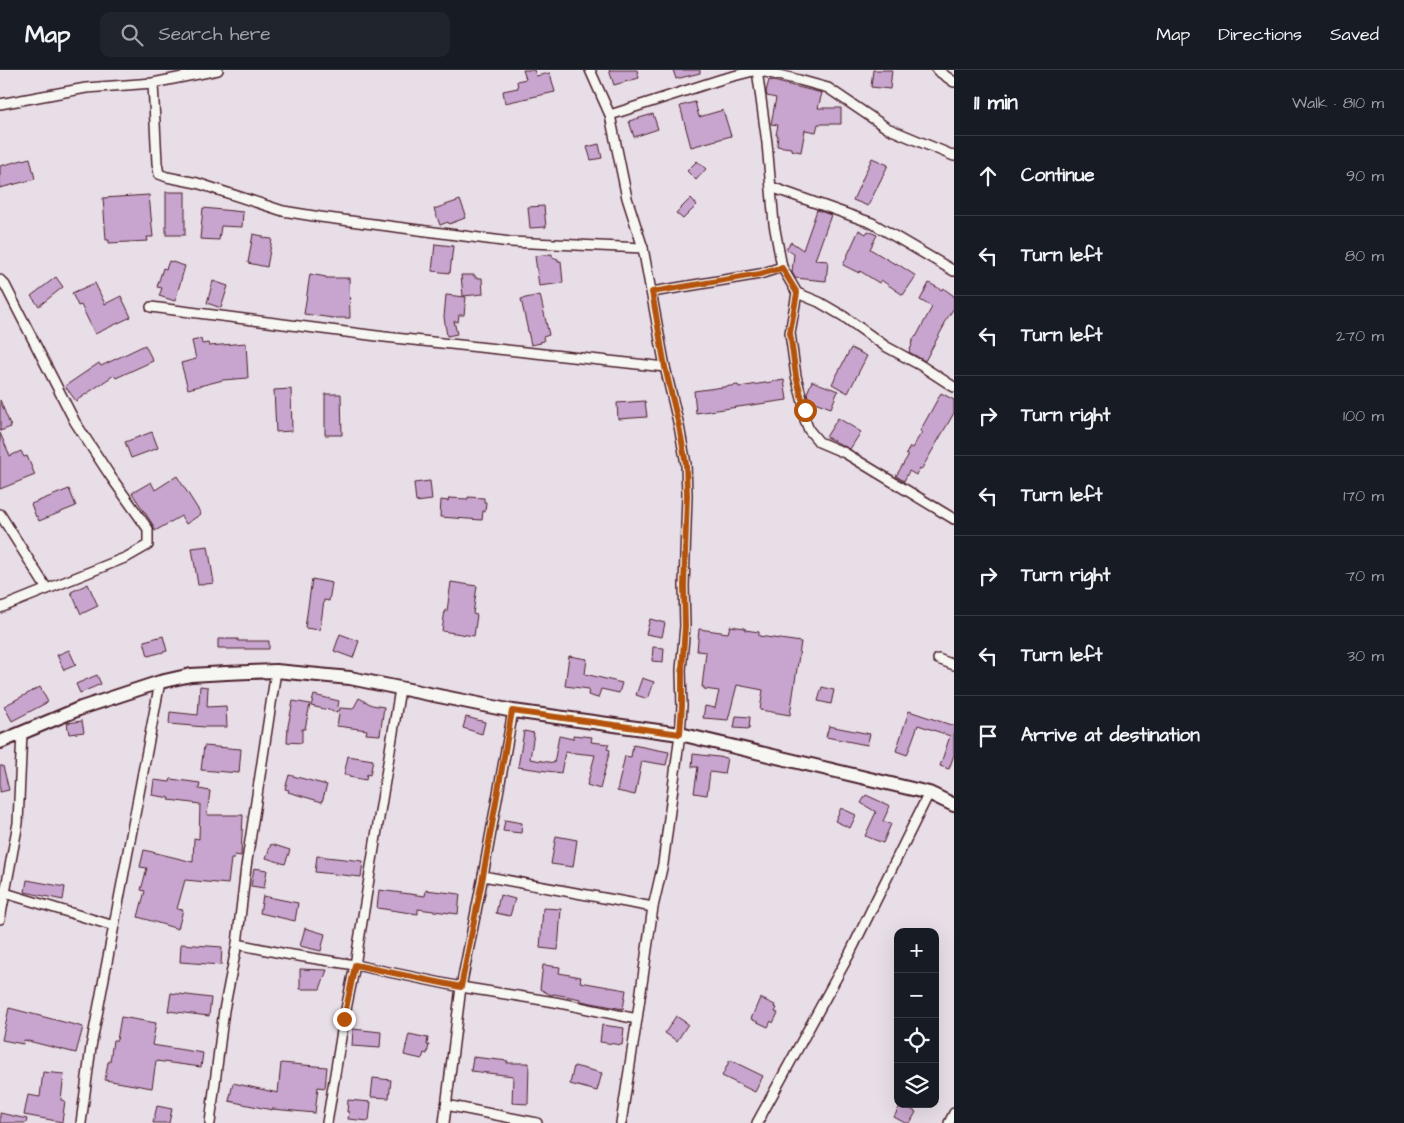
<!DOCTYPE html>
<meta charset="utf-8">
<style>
body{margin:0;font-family:"Architects Daughter",sans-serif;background:#20242c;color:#f1f3f6}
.controls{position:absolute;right:15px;bottom:15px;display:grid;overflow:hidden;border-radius:10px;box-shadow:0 5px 20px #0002}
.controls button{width:45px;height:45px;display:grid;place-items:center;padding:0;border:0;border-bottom:1px solid #363941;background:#171b24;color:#f1f3f6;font:25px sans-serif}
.stop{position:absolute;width:15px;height:15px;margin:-11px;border:4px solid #b45309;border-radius:50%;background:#fff}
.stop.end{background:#b45309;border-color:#fff;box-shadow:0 1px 5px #0008}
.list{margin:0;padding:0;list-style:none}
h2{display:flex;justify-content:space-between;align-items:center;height:65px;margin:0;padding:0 20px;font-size:21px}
h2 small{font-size:16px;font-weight:400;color:#9ea1a6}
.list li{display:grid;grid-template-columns:32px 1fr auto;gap:15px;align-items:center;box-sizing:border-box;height:80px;padding:0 20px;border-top:1px solid #363941}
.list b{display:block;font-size:19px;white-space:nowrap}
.list em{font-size:16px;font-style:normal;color:#9ea1a6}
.icon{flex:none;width:28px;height:28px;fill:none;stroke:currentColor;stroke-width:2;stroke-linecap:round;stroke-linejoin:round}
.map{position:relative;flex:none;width:954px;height:1053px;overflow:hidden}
header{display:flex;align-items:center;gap:30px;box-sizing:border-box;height:70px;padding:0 25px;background:#171b24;border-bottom:1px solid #363941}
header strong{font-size:24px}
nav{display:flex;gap:28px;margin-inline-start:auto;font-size:18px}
.search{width:350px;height:45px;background:#20242c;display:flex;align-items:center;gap:12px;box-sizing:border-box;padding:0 18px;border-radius:10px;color:#9ea1a6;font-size:19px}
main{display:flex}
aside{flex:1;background:#171b24}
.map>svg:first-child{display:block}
.building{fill:#c7a5cf;stroke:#4a1f2b}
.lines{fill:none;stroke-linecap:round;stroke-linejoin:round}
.street-casing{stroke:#4a1f2b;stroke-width:12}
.secondary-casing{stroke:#4a1f2b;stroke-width:16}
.street{stroke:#f6f6f2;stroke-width:9}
.secondary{stroke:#f6f6f2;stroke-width:12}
.route{stroke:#b45309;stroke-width:6}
</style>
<header>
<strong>Map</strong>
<div class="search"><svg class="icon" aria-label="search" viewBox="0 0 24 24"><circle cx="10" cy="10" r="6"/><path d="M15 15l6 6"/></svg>Search here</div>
<nav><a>Map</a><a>Directions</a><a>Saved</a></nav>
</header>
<main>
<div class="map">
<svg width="954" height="1053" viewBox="0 0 954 1053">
<rect width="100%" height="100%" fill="#e8dee8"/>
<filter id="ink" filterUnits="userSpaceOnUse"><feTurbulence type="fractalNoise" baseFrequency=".02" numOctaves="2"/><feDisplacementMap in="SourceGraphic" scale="10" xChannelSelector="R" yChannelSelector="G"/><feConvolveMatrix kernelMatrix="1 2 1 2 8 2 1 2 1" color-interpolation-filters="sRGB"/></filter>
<g filter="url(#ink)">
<g class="building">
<path d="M523,0H534L536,6L550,3L555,22L505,33L503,21L518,18L517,11L526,9Z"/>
<path d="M609,0H637L639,8L614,15Z"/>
<path d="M673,0H700V3L676,9Z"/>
<path d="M873,0H892L890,19L871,17Z"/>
<path d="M769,10L822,23L818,38H841V54H818L816,62L805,60L801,82L791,80V78L777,76L778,65H776L778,55L771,54L776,28L767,26L766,22Z"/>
<path d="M695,32L699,47L723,40L731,66L691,77L680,36Z"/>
<path d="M653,44L658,59L634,67L629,51Z"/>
<path d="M599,74L602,88L591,90L587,77Z"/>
<path d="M30,88L35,109L0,118V96Z"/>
<path d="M872,88L888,95L868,136L853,130Z"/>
<path d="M697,91L706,99L696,110L687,101Z"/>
<rect x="166" y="122" width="19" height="43"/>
<path d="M149,125L153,167H147L148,171L109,173V170H106L103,128Z"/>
<path d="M691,128L697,135L683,149L676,143Z"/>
<path d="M460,130L466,145L464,146L465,148L449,154L448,152L440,155L434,139Z"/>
<path d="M544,136L546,157L530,158L528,137Z"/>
<path d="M203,138L243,142L242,157L221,156L219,170L200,169Z"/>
<path d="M817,140L831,145L815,190L828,191L826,211L795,208L792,202L794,184L786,179L791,172L803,180Z"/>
<path d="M859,160L866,164L868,161L877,165L870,179L895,194L896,193L916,206L903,225L881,210L879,213L860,201L859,203L843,195Z"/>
<path d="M253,164L263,166V168L272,169L267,197L248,193Z"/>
<path d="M435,174L453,176L450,203L432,201Z"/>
<path d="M552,184V187L558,189V191H561L563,213L539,216L535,186Z"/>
<path d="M169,191L185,196L175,231L159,226L162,218L157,217L163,198L166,199Z"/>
<path d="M310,204L326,207V208H349L350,248H333L304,244Z"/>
<path d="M461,205H475V208H482L483,224L463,226Z"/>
<path d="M56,207L63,217L39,236L31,226Z"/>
<path d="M213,211L228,216L221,238L207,233Z"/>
<path d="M95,213L105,234L121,226L131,247L95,264L81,235L78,236L72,223Z"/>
<path d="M929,213L942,220L943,218L954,226V238L944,253L945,254L925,291L909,282L912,275L911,274L915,266L916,267L932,237L920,230Z"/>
<path d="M446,225L466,227L464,245H459L458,252L454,251L457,264L447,266L444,247Z"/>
<path d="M540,225L549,265L543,267L544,271L540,272L541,273L531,275L521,229Z"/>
<path d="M201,269L202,274L208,273L209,276L246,273L248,308L223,310L188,319L181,293L196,289L192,271Z"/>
<path d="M145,275L153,291L116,308L114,305L76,331L65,316L99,293L101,296Z"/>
<path d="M851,278L867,286L848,323L832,314Z"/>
<path d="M784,310L787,330L696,343L694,321L738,315L739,317Z"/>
<path d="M812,311L838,321L831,338L809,330L807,323Z"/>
<path d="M291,319L292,361L276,362L274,320Z"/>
<path d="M941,323L954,330V343L921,400L919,399L916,405L909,401L904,411L896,406L908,386L906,384L910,377L912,378L922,362L920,361Z"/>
<path d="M325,324H341L342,365H325Z"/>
<path d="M0,330L11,357L0,361Z"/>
<path d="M645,331L647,347L618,349L617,333Z"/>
<path d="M838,348L861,362L850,379L826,367Z"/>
<path d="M152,362L158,378L131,388L125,372Z"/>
<path d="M0,363L10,386L21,381L24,387L27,386L35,405L0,419Z"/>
<path d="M177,406L201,444L186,454L181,446L155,461L153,455L132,423L151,412L155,420Z"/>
<path d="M430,411L432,430L416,432L414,413Z"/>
<path d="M69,419L76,436L39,451L37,446L36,447L31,434Z"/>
<path d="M468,427L484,428V432H486L485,442L483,441L482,450L440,447L441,430L448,431L449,428L468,429Z"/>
<path d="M208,476L214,513L198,515L192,478Z"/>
<path d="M312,509L332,513L329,531L324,530L320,560L305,558Z"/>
<path d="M451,512L477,516L473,544L477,545L474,566L442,561L445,540L447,541Z"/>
<path d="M88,514L98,536L81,544L71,522Z"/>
<path d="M650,549L665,553L662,567L646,564Z"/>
<path d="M730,556L745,558V560L759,562V566L801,572L790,645L760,640L763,620L737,615L728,650L703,648L705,636L715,638L719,621L704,619V617H702L706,582L697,581L699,559L728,563Z"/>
<path d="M340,564L359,571L353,588L334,581Z"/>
<path d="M163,566L167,581L148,586L144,571Z"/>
<path d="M218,569H238V571H269V579H226V578H218Z"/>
<path d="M653,577L664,578L663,592L652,591Z"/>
<path d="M69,580L76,595L64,600L57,585Z"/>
<path d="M569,586L587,589L585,604L622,613L619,623L601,619L598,628L588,625L589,619L565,616Z"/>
<path d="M97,605L101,614L80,623L76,614Z"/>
<path d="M642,608L654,612L648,629L636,625Z"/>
<path d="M200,616L208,617L207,637L226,636L227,657H205L169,654L170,642L198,645Z"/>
<path d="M40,617L48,632L12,651L4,636Z"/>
<path d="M822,617L834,620L831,634L818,631Z"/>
<path d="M314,625L339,631L337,642L311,636Z"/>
<path d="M359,628L372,635L384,637L380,665L366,664L367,660L337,656L340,638L353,639Z"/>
<path d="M293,631L310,634L305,659H302V673L287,672L288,656Z"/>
<path d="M909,641L954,656V685L949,699L940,696L950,666L942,663L918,655L907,685L896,681Z"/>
<path d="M736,646L750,647L749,659L734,658Z"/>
<path d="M466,647L485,652L482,664L463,658Z"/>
<path d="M82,651L84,662L69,664L67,653Z"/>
<path d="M829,656L870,664L867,675L826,667Z"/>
<path d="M524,661L534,663L530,689L554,693L559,666L573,669V665L592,667L591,672L609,674L607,679L610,680L600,719L587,715L595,685L565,682L561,703L518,697Z"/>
<path d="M633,675L669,682L666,695L642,691L635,725L617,721L625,686L631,687Z"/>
<path d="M204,676L241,679L239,703L201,700Z"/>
<path d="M693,684L727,688L724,704L710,702L707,725L694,723L698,697H692Z"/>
<path d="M348,686L373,690L370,705L367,704L366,710L349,707V705H344Z"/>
<path d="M0,696H3L9,720L0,722Z"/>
<path d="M289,705L327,715L322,732L288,722L289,720L285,719Z"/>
<path d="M171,709L200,713L199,719L210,721L207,745H243L241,786L235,785L234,789H231L228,814L185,810L177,839L183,840L178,859L138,847L145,821L141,820L147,798L140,797L144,780L193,792L194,768L199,769L200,734L169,730L170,728L152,725L154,710L170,712Z"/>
<path d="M866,725L890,736L883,751L891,754L883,773L865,766L876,742L861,733Z"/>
<path d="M841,738L856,745L850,758L835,751Z"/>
<path d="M505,750L522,753L521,763L503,761Z"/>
<path d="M556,766L577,770L573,797L551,794Z"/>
<path d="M271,774L290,780L285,794L266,788Z"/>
<path d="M317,786L363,791L361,807L315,802Z"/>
<path d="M254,798L267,800L264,818L251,816Z"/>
<path d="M27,810L65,817L63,830L25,822Z"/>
<path d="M379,820L425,826L426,820L460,824L458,844L418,839V844L377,838Z"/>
<path d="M500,825L515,829L510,846L496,843Z"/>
<path d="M263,826L298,833L295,851L260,843Z"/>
<path d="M543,838L561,839L558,880L540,878Z"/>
<path d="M305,858L325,864L321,881L300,876Z"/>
<path d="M181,874L222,877L221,895L180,892Z"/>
<path d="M543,895L560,897L559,903L581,907L580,912L626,920L623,939L581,931V929L554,924L551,925L540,919Z"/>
<path d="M300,899L327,900L320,919H300Z"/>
<path d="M171,923L211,928L209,946L168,941Z"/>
<path d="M760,928L775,935L774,937L777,938L775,942L778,943L773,953L771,951L768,957L751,949Z"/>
<path d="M9,938L83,957L76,983L24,970L23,974L2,970Z"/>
<path d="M676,946L688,954L677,971L665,963Z"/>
<path d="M121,947L156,953L152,975L203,983L201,997L156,991L152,1018L105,1010L108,992H110L113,970H117Z"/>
<path d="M602,955L624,958L622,975L600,972Z"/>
<path d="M353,959L381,962L380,978L352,976Z"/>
<path d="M409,964L428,968L427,975H429L427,984L424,983L422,989L404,985Z"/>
<path d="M473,987L508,991L507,993H529L528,1034L512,1033L513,1006L471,1001Z"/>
<path d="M730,990L763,1006L755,1022L722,1006Z"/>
<path d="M281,993L327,997L325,1018L318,1017L315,1043L272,1039V1040L229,1031L233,1013L278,1023Z"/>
<path d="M574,996L602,1003L597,1021L570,1014Z"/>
<path d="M43,1002L64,1004L61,1030L65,1031L62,1052L24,1045L28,1025L40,1027Z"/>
<path d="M373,1008L391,1010L389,1028L371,1027Z"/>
<path d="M348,1030L371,1032L369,1051L348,1049L349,1042H347Z"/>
<path d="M901,1034L916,1042L910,1053H905L894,1047Z"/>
<path d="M157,1036L172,1039L169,1053H153Z"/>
<path d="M0,1043L27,1049L26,1053H0Z"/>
</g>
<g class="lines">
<defs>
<g id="street">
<path d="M590,0L610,45L627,128L643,178L665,297L679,356L686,394L687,425L684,516L685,556L681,600L682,636L680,664L663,794L653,837L637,949L621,1053"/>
<path d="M757,0L767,73L774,154L782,197L797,223L790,263L796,306L805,340V350L809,360L819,372L845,383L954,449"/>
<path d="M937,0L954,12"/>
<path d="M153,13L157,93L159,104L167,107L197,113L283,141L320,147L510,172L643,178"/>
<path d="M0,34L86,18L153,13L218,0"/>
<path d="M610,45L722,9L757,0L799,10L828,18L887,58L954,86"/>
<path d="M771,117L872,153L954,201"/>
<path d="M0,210L5,215L75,352L111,407L148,459V475L127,487L0,538"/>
<path d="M652,222L760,204L782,197"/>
<path d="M797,223L819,232L843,246L885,276L920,295L954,317"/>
<path d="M151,237L385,267L665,297"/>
<path d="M0,444L47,519"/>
<path d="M938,589L954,595"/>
<path d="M483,806L653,837"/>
<path d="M0,822L5,823L18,753L22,662"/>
<path d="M0,849L5,823L114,856"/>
<path d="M237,874L286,884L355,895L461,917L555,932L637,949"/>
<path d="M446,1035L537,1053"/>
<path d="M81,1053L91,977L160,612"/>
<path d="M210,1053L224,940L237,874L246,797L276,601"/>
<path d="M327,1053L344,949L355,895L400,619"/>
<path d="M444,1053L461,917L483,806L513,641"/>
<path d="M757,1053L850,883L929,723"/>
<path d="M949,1053L954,1043"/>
</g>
<path id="secondary" d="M0,672L81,638L160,612L191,605L226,603L276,601L350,608L513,641L680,664L929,723L954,735"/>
</defs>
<use href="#street" class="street-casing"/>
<use href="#secondary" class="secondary-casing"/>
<use href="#street" class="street"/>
<use href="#secondary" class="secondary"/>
</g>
</g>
<g class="lines" filter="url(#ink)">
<path class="route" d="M344,949L355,895L461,917L483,806L512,641L680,664L682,636V600L685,556L684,516L687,425L686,394L679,356L665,297L652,222L760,204L782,198L797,223L790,263L796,306L805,340"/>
</g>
</svg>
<div class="controls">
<button>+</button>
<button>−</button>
<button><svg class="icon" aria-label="locate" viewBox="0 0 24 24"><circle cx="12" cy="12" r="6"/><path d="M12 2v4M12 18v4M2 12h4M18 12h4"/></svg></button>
<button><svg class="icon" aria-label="layers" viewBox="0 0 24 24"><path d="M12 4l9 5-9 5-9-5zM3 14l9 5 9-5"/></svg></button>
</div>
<div class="stop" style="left:805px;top:340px"></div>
<div class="stop end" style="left:344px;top:949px"></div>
</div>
<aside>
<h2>11 min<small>Walk · 810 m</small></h2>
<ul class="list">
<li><svg class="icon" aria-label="ahead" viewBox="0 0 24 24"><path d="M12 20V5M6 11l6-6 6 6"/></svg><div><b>Continue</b></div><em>90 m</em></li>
<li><svg class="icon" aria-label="left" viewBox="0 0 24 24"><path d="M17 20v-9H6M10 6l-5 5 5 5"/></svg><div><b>Turn left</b></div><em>80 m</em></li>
<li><svg class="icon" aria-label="left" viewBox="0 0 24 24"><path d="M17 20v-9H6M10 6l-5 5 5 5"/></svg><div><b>Turn left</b></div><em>270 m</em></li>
<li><svg class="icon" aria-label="right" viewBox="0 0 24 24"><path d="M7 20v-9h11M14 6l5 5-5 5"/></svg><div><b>Turn right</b></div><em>100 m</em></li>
<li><svg class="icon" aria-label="left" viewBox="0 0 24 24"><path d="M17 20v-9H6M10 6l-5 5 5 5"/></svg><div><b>Turn left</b></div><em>170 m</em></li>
<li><svg class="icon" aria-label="right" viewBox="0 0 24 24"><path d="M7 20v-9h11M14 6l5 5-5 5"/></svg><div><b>Turn right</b></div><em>70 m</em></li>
<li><svg class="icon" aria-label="left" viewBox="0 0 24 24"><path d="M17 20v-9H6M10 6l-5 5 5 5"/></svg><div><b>Turn left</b></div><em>30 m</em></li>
<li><svg class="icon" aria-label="arrive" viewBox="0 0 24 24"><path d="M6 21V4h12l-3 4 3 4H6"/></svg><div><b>Arrive at destination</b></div></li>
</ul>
</aside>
</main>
